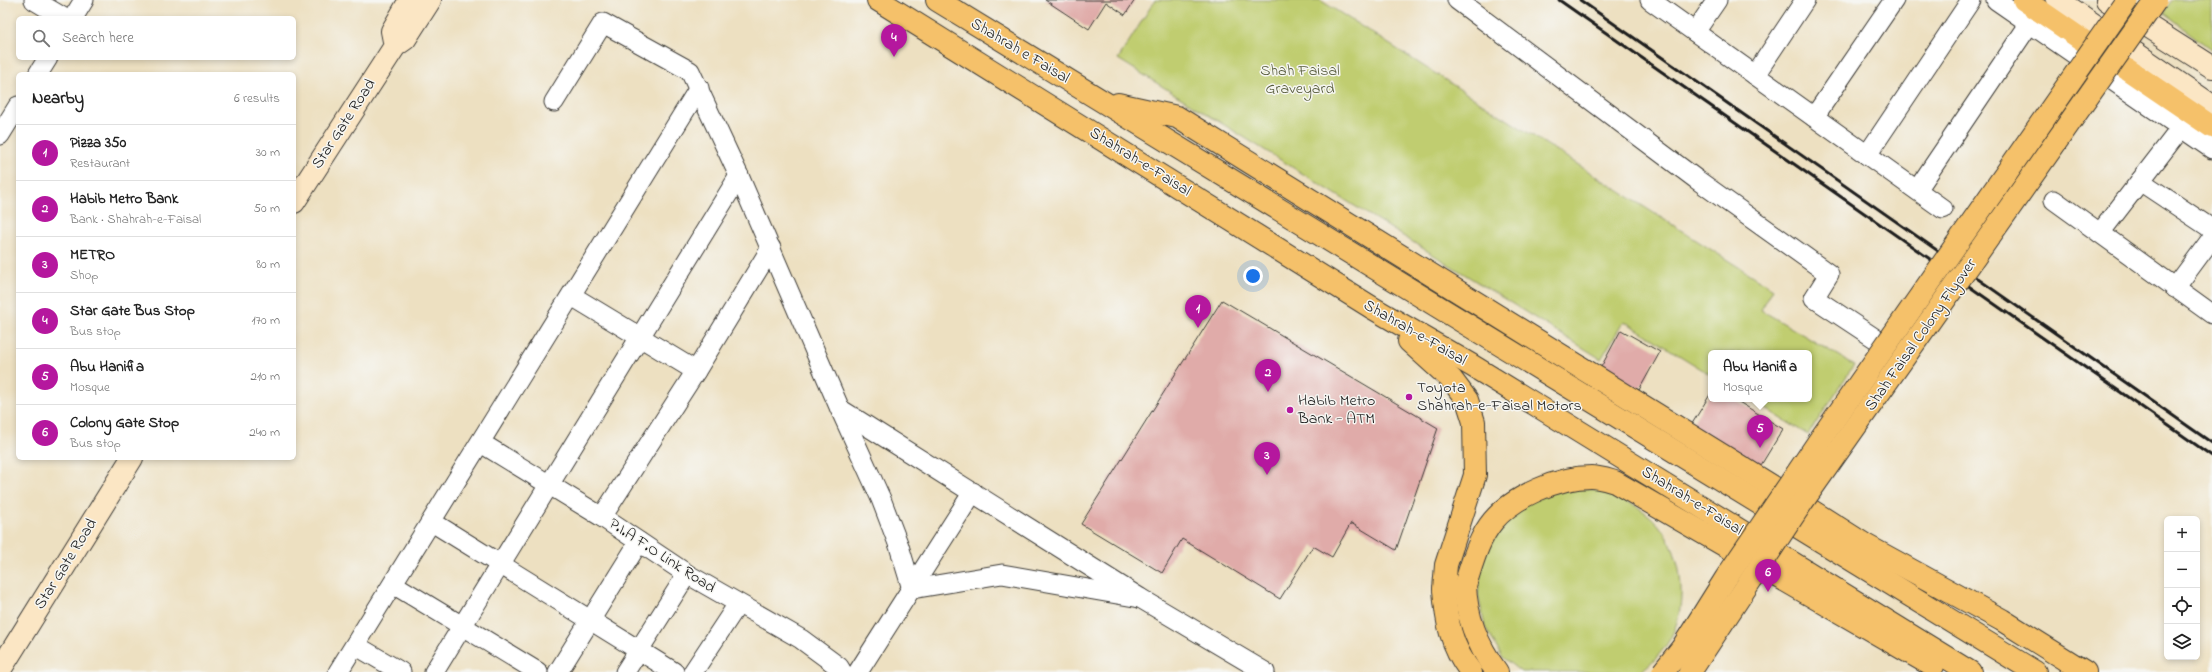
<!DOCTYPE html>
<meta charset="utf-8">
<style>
body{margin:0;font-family:"Indie Flower",sans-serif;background:#f2f2f2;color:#222}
.controls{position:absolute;right:12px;bottom:12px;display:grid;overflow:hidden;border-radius:6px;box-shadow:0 2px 6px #0003}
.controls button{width:36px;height:36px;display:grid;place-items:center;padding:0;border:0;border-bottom:1px solid #e0e0e0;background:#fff;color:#222;font:20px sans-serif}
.you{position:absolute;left:1253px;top:276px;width:14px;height:14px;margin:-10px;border:3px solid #fff;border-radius:50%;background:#1a73e8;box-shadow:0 0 0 6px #1a73e833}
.badge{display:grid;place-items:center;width:26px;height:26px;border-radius:50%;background:#b5179e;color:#fff;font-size:13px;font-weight:700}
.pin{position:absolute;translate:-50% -33px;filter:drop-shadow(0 1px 2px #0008)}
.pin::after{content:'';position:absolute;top:21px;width:14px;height:12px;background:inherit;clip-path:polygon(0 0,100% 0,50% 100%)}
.popup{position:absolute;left:1708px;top:350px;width:104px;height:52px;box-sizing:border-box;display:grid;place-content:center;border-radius:6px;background:#fff;filter:drop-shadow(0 1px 3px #0005);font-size:13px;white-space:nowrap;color:#767676}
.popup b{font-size:15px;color:#222}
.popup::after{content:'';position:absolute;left:50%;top:100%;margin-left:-8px;border:8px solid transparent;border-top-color:#fff}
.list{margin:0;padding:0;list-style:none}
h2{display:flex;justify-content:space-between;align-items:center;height:52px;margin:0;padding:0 16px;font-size:17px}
h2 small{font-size:13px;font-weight:400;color:#767676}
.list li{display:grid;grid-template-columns:26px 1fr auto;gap:12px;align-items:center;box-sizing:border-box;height:56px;padding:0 16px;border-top:1px solid #e0e0e0}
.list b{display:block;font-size:15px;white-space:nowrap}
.list p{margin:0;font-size:13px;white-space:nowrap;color:#767676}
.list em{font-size:13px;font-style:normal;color:#767676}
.icon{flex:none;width:22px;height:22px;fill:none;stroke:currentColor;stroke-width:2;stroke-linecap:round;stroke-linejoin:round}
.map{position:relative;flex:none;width:2212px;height:672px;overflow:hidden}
.search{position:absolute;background:#fff;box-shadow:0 2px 6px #0003;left:16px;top:16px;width:280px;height:44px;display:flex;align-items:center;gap:10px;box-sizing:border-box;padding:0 14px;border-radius:6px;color:#767676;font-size:15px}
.panel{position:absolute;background:#fff;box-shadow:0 2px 6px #0003;left:16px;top:72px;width:280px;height:388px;border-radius:6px}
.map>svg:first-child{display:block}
.green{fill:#c0cd6f;stroke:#6e7446}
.building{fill:#e0aba9}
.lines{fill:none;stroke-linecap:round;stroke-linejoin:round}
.street-casing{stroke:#3b3935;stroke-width:21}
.secondary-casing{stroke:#3b3935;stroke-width:24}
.primary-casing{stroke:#3b3935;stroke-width:24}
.highway-casing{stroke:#3b3935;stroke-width:24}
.street{stroke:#fff;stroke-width:19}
.secondary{stroke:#fbe6c4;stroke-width:22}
.primary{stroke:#f5c16b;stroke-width:22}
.highway{stroke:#f5c16b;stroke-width:22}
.rail{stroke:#1c1c1c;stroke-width:3}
.primary-bridge-casing{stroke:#3b3935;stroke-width:24;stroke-linecap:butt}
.primary-bridge{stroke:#f5c16b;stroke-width:22}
.poi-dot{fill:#b5179e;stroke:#f6f6f2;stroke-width:1.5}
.labels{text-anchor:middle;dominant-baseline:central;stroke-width:3;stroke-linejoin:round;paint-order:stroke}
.street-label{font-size:16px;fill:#1c1c1c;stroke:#f6f6f2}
.park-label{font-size:16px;fill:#555a39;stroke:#f6f6f2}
.poi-label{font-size:16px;fill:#1c1c1c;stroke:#f6f6f2;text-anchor:start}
</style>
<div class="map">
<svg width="2212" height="672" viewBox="0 0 2212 672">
<rect width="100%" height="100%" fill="#f6f6f2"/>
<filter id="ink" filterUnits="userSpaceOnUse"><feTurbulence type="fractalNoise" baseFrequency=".025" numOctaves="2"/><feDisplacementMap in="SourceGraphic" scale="8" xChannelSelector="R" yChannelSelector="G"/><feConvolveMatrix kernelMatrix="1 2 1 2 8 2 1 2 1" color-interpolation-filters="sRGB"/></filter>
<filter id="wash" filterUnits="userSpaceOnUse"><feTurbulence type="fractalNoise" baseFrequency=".012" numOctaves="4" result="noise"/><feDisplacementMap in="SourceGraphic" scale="16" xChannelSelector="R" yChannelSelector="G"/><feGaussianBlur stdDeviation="0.9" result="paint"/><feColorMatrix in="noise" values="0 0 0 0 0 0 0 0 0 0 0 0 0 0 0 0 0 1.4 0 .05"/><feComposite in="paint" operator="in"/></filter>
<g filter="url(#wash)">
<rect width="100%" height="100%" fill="#ede0c1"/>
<g class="green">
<path d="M1155,0H1320L1773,289L1761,310L1854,365L1808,435L1750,399H1809V353H1711V375L1624,321L1601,359L1118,59Z"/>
<path d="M2172,0H2212V50L2163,13Z"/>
<path d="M1587,488C1609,494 1628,499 1646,513C1680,538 1690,595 1673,633C1666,649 1653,662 1640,672H1521L1502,657L1485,627L1478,594L1482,560L1497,529L1522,506L1553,492Z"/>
</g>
<g id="blocks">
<g class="building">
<path d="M1045,0H1135L1125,15L1106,2L1089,29Z"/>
<path d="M1222,300L1438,428L1396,550L1351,523L1332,557L1313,546L1280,599L1182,539L1162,573L1081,524Z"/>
<path d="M1621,330L1660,352L1639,390L1600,369Z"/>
<path d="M1711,393V399H1734L1783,429L1758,470L1690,427Z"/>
</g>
</g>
</g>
<g filter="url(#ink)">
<use href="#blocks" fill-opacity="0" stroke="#3b3935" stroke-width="1"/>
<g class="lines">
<defs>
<g id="street">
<path d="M34,0L64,18"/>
<path d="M1457,0L1696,179L1829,274L1814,298L1885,345"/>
<path d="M1650,0L1943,209"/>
<path d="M1996,0L2212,149"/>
<path d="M73,18L84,0"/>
<path d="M1695,32L1717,0"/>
<path d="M38,74L48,58"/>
<path d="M1755,75L1805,0"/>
<path d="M554,102L603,23L690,71L739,176L840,409L881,499L899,546L912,589L1002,574L1140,598"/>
<path d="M1814,117L1894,0"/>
<path d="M0,135L18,106"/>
<path d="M1867,155L1971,0"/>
<path d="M2140,181L2212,229"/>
<path d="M1917,190L2030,23"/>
<path d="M2054,200L2212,314"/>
<path d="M2100,233L2181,128"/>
<path d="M2175,288L2212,238"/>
<path d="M572,296L696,371"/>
<path d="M840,409L1140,598L1265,672"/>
<path d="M481,443L602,517L687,574L801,639L839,667L842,672"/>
<path d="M602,517L696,371L771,248"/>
<path d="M432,522L674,672"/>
<path d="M393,584L538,672"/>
<path d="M355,645L401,672"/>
<path d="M338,672L699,88"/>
<path d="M434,672L739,176"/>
<path d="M558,672L639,542"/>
<path d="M625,672L687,574"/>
<path d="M693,672L738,604"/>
<path d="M858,672L973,492"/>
</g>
<g id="secondary">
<path d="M2058,0L2212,106"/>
<path d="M2107,0L2212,67"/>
<path d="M395,46L392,31L410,0"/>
<path d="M294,202L395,46L405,39L430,0"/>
<path d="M0,670L132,458"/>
</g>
<g id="primary">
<path d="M2024,0L2094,48"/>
<path d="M2115,61L2212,127"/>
<path d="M1465,585C1466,618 1478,646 1497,672"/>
<path d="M1444,589C1446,620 1451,647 1471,672"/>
</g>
<g id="highway">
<path d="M878,0L1371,307L1471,365L1970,672"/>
<path d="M937,0L2035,672"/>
<path d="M1118,104L1177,117L1783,493"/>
<path d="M1409,341L1452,380L1467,400L1474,422L1475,475L1446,565L1444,589"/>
<path d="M1801,504L1867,546L2002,620L2085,672"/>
<path d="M1465,585C1472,564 1478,539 1493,521C1514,496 1559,477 1591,477C1599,477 1608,480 1615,482L1933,666"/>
</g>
</defs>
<use href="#street" class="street-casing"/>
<use href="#secondary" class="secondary-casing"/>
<use href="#primary" class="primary-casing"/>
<use href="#highway" class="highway-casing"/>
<use href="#street" class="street"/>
<use href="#secondary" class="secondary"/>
<use href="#primary" class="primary"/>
<use href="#highway" class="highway"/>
<g class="rail">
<path d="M1559,0L2212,456"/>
<path d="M1580,0L2212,443"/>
</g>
<defs>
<g id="primary-bridge">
<path d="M1663,672L1682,648L1726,578L1819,441L2127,0"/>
<path d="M1690,672L1803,501L2156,0"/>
</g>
</defs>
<use href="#primary-bridge" class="primary-bridge-casing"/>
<use href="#primary-bridge" class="primary-bridge"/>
</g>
</g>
<g class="poi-dot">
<circle cx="1409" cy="397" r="4"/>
<circle cx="1290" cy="410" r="4"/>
</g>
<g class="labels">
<g class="street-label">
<text transform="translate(1020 51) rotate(31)">Shahrah e Faisal</text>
<text transform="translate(344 124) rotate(-57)">Star Gate Road</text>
<text transform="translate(1140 162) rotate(32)">Shahrah-e-Faisal</text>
<text transform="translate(1415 333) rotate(30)">Shahrah-e-Faisal</text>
<text transform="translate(1921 335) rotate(-55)">Shah Faisal Colony Flyover</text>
<text transform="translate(1692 501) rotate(32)">Shahrah-e-Faisal</text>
<text transform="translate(662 556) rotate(33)">P.I.A F.O Link Road</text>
<text transform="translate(66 564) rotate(-58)">Star Gate Road</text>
</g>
<g class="park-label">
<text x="1300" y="71">Shah Faisal<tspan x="1300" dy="18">Graveyard</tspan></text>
</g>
<g class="poi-label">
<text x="1417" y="388">Toyota<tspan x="1417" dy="18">Shahrah-e-Faisal Motors</tspan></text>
<text x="1298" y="401">Habib Metro<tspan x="1298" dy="18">Bank - ATM</tspan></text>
</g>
</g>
</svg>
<div class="controls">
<button>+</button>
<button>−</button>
<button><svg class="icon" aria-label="locate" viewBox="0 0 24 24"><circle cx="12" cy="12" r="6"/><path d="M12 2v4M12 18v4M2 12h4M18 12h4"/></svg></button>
<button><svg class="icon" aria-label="layers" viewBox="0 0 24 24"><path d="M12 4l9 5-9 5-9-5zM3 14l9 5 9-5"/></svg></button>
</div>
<div class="you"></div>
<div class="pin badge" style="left:1198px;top:328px">1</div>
<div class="pin badge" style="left:1268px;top:392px">2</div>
<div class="pin badge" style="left:1267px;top:475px">3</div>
<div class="pin badge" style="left:894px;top:57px">4</div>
<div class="pin badge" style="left:1760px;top:448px">5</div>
<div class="popup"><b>Abu Hanifia</b>Mosque</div>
<div class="pin badge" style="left:1768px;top:592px">6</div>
<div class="search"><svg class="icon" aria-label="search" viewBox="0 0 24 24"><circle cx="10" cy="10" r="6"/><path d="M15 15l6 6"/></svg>Search here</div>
<section class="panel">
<h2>Nearby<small>6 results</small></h2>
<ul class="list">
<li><span class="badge">1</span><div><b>Pizza 350</b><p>Restaurant</p></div><em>30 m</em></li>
<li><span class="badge">2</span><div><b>Habib Metro Bank</b><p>Bank · Shahrah-e-Faisal</p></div><em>50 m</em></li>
<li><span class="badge">3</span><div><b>METRO</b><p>Shop</p></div><em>80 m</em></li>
<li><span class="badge">4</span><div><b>Star Gate Bus Stop</b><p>Bus stop</p></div><em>170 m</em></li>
<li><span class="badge">5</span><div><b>Abu Hanifia</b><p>Mosque</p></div><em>210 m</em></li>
<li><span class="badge">6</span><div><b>Colony Gate Stop</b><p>Bus stop</p></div><em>240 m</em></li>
</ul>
</section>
</div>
